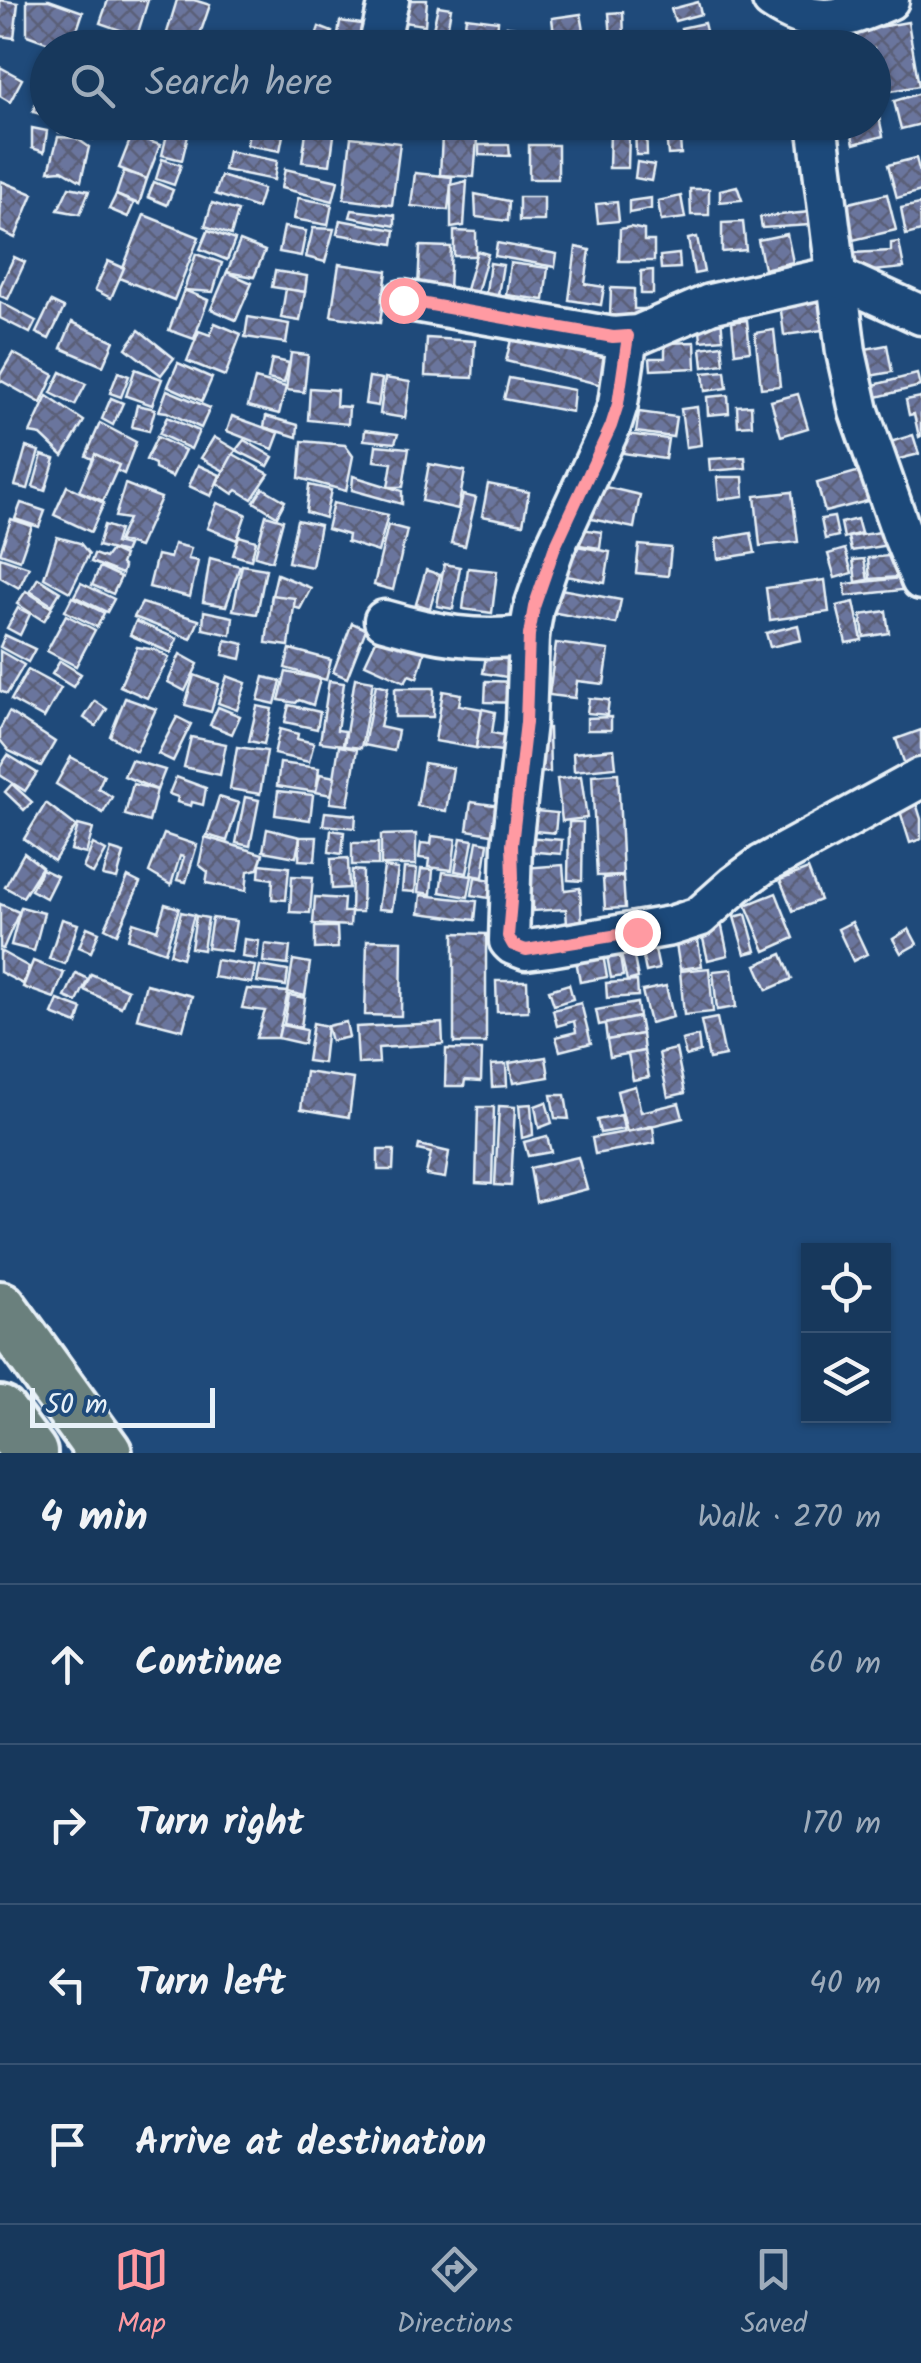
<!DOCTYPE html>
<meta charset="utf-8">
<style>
body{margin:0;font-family:Kalam,sans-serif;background:#244365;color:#f1f3f6}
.controls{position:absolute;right:30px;bottom:30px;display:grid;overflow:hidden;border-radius:0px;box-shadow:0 2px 8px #0004}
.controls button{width:90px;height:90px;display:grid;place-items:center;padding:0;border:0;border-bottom:2px solid #365272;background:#17385c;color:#f1f3f6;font:50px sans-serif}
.scale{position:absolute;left:30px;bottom:25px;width:185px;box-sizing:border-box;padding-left:10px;border:5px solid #e8f1f8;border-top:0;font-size:28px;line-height:35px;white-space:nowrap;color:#e8f1f8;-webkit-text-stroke:8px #1f4a7a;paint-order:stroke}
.stop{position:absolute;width:30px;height:30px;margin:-22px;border:8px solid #ff9aa2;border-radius:50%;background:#fff}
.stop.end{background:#ff9aa2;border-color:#fff;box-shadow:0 2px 10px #0008}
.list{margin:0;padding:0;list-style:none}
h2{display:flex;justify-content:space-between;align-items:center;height:130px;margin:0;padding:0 40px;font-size:42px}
h2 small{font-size:32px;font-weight:400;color:#9eacbb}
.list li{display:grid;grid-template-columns:65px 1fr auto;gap:30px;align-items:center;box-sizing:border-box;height:160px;padding:0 40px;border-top:2px solid #365272}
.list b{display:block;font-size:38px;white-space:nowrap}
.list em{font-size:32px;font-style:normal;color:#9eacbb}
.icon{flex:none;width:55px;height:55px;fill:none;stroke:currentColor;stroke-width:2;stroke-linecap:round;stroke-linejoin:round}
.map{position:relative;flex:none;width:921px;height:1453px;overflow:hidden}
.search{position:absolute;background:#17385c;box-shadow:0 2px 8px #0004;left:30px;right:30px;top:30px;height:110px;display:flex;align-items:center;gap:25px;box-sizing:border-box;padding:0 35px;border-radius:55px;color:#9eacbb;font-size:38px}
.sheet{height:770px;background:#17385c}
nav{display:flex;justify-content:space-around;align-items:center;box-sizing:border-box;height:140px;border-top:2px solid #365272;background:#17385c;font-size:28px;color:#9eacbb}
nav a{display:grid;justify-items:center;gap:5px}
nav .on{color:#ff9aa2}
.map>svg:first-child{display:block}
.building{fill:url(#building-cross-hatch);stroke:#e8f1f8;stroke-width:2.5}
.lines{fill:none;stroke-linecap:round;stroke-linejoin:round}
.minor-casing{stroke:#e8f1f8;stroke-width:45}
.highway-casing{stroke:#e8f1f8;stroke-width:60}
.minor{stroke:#1f4a7a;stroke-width:38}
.highway{stroke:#6a807d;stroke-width:52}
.route{stroke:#ff9aa2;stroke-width:12}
</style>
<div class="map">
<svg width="921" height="1453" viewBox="0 0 921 1453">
<defs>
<pattern id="building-cross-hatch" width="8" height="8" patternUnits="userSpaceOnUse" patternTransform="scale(2.5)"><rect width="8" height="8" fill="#6a749d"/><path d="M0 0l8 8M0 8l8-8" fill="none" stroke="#5a6078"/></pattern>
</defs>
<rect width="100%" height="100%" fill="#1f4a7a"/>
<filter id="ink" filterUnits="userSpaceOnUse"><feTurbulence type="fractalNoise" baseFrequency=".01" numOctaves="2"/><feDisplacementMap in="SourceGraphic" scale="20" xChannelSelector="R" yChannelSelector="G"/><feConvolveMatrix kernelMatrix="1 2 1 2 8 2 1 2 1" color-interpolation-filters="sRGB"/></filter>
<g filter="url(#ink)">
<g class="building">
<path d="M0,0L18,3L14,38L0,36Z"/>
<path d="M27,0H49L83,12L71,48H63L27,35Z"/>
<path d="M108,0H148L137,36L100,23Z"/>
<path d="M177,0H194L210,5L196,46L166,36Z"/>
<path d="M397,0H427L425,25L395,21Z"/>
<path d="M698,2L701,14L675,21L671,9Z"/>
<path d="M438,6L451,8L446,37L432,34Z"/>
<path d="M623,12L624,37L611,38L609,13Z"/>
<path d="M581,14L584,31L554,35L552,18Z"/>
<path d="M466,17L498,21L496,48L462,47Z"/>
<path d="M340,21L369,25L365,48H336Z"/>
<path d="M908,22L919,86L891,91L888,78L874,81V48H859L856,31Z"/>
<path d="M704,23L707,35L683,40L681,28Z"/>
<path d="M507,26L536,30L533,44L507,41Z"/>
<path d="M319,27L332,32L326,48H312Z"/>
<path d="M0,67L22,79L10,102L0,96Z"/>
<path d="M40,89L48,91V116L33,112Z"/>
<path d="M921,93V124L901,129L894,101Z"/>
<path d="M878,112L883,136L854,144L849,122H874V113Z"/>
<path d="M61,122H97L93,139L59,132Z"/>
<path d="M170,122L191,123L182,160L162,155Z"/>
<path d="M665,122H679L681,154L668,155Z"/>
<path d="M701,122H732L733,133L703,137Z"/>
<path d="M749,122H800L753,137Z"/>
<path d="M250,123L284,130L280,151L247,145Z"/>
<path d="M307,124L335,128L330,165L302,162Z"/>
<path d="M635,124H646L647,155H636Z"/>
<path d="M32,128L47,131L44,152L32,148Z"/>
<path d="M610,132H629L628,168H609Z"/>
<path d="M132,135L160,145L147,179L119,168Z"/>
<path d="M442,136L477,139L474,177L440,175Z"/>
<path d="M58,137L76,138L89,147L81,181L62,170L49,171Z"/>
<path d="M351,137L400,143L392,205L344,199Z"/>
<path d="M479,145H509L510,156L479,155Z"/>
<rect x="529" y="145" width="29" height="34"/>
<path d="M228,151L277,161L274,180L224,170Z"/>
<path d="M916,158L921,177V191L897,198L888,165Z"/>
<path d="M162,159L181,165L174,185L156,179Z"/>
<path d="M637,162L654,165L651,181L635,178Z"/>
<path d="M285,169L338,181L333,201L281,188Z"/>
<path d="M124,171L147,179L139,204L116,195Z"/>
<path d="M415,173L452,177L448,210L411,206Z"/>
<path d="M221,176L263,189L257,208L215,194Z"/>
<path d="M1,181L33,194L15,238L0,231Z"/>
<path d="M467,181L464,226L451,228V185Z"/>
<path d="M154,182L173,190L167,205L148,197Z"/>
<path d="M737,186L742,200L720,202V190Z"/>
<path d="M69,187L89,191L80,214L58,210Z"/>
<path d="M690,189H709V215H691Z"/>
<path d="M475,194L509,201L508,221L476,217Z"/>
<path d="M887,194L896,230L853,240L845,204Z"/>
<path d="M116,195L134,203L128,217L109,209Z"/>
<path d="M681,196L685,218L661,221L658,201Z"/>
<rect x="519" y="197" width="25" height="24"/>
<path d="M298,198L332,204L328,225L294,219Z"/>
<path d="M651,198V209L629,213V201Z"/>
<path d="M617,202L619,221L598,223L596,204Z"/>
<path d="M212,203L238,211L231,235L205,226Z"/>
<path d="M920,204L921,231L906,235L901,208Z"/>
<path d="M352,210L395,215V226L350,217Z"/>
<path d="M810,212V225L762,228L760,217Z"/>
<path d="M144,215L199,237L174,300L119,278Z"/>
<path d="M340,220L395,230L393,244L337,234Z"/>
<path d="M743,222L746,250L722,252V223Z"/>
<path d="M284,227L306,231L301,256L279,252Z"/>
<path d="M630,227L644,230V241H654V261H619L620,229Z"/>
<path d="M313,228L334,229L325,262L306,257Z"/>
<path d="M208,230L235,240L227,260L200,249Z"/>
<path d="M454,231L476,232V256H454Z"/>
<path d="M787,234L793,262L764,269L758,240Z"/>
<path d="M697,237L704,272L694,274L688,239Z"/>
<path d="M240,241L265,251L254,277L227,272Z"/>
<path d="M899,242L904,268L873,271L853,263L852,253L891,251V243Z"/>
<path d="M497,243L557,254L555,267L495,256Z"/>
<path d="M420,246L451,247L449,290L418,289Z"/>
<path d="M576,247L590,250L585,284L604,287L601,305L569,300Z"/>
<path d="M477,251L488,254L477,293L466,290Z"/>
<path d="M196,254L222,263L213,292L184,290Z"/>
<path d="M679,254L680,268L661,269L660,256Z"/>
<path d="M14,257L25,262L8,299L0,296V287Z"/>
<path d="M108,261L124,268L111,298L95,290Z"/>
<path d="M490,263L503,265L497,301L485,299Z"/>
<path d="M510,263L548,268L544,300L506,295Z"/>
<path d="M339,264L387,271L380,323L331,316Z"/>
<path d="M653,270V294H641V271Z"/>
<path d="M275,271L307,276L305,292L272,287Z"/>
<path d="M227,272L252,283L236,320L211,309Z"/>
<path d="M611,288L634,289V309H651L650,318L610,317Z"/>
<path d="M286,289L305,292L300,321L281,318Z"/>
<path d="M184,290L208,300L194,339L169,330Z"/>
<path d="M819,298L823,330L784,335L780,303Z"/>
<path d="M0,302L36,321L30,333L0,318Z"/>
<path d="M51,302L64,308L49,339L36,333Z"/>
<path d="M248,317L289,324L286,343L245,337Z"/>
<path d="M721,318L723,339L701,341L699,320Z"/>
<path d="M747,320L750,351L735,353L732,322Z"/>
<path d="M72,322L114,341L103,366L61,348Z"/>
<path d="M215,323L241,334L225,376L187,361L199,331L210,335Z"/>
<path d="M139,330L174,358L161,375L126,348Z"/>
<path d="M774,330L780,386L761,388L755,333Z"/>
<path d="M513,331L613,357L606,386L506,361Z"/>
<path d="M427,338L475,341L473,378L425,376Z"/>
<path d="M695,342L696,368L651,370L650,358H665V343Z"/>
<path d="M722,345L724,364L703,367L701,348Z"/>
<path d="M887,345L892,372L864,377L860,350Z"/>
<path d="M13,353L54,375L41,403L0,380V375Z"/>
<path d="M291,353L308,355L304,392L286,390Z"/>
<path d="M272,359L289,363L284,383L268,379Z"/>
<path d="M178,363L212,378L202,401L168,386Z"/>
<path d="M135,369L162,379L152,405L126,396Z"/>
<path d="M725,371L727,388L705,391L703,373Z"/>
<path d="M61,372L86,384L75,405L51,393Z"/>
<path d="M118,372L129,376L121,397L110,393Z"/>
<path d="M917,374L920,386L873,398L870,386Z"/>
<path d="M369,377L382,379L378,406L365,404Z"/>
<path d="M385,378L410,382L405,418L380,414Z"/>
<path d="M509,378L574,390L572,412L504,399Z"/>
<path d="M255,379L286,387L279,414L248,406Z"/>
<path d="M310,388L337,390L336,406L349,407L348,424L308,420Z"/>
<path d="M167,390L210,408L201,428L167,412L159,411Z"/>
<path d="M798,394L808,428L781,436L771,401Z"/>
<path d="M728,395L729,413L708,415L707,397Z"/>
<path d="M47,396L84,421L63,456L41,435L30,433Z"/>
<path d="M921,397V436L919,437L914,414L909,415L906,400Z"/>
<path d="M111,398L123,403L113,425L102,419Z"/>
<path d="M137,405L155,409L149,431L132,427Z"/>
<path d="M751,405L752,425L738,426L737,406Z"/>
<path d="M697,407L701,445L686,447L681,409Z"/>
<path d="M639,412L676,417L673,437L636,432Z"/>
<path d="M232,416L279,433L273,449L227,431Z"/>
<path d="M266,416L298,425L297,437L264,427Z"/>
<path d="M167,417L199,431L191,449L159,434Z"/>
<path d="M100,423L136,442L124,474L86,456Z"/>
<path d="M365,430L398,434L395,443L364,440Z"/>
<path d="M626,434L668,439L665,459L623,453Z"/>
<path d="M913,435L919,454L895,460L890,442Z"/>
<path d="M157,437L185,450L172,477L155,469V464L146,460Z"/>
<path d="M214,437L236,450L224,471L201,458Z"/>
<path d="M244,440L273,457L268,466L236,450Z"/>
<path d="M302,441L345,445L353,456L346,491L299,478Z"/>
<path d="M376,445L409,448L403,487H388L392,463L374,461Z"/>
<path d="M26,447L39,451L28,489L15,486Z"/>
<path d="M95,454L119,465L103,501L79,491Z"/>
<path d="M233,454L269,474L252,499L237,490L233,494L217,483Z"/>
<path d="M42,455L55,459L45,491L33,487Z"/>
<path d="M745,457L746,468L710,471L709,459Z"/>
<path d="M429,464L465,471L458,509L422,501Z"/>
<path d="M198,465L220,475L211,496L189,486Z"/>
<path d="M867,469L875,499L825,512L817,483Z"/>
<path d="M353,476L402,491V504L352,490Z"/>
<path d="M717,477H743L744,496L719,499Z"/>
<path d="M125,484L161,498L139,547L118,541L128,519L115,517Z"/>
<path d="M488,484L529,492L523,524L482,516Z"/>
<path d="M309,485L331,490L325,518L306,512Z"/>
<path d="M67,486L104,503L91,532L54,515Z"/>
<path d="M601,486L640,495L634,528L587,518Z"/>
<path d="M263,488L285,501L277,516L254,502Z"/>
<path d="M792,492L798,542L760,546L755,496Z"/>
<path d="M463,495L476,498L465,546L451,543Z"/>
<path d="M21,503L45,511L39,527L15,519Z"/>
<path d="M217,503L246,514L237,540L207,528Z"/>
<path d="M333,503L388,515L378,552L347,542L348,535L327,529Z"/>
<path d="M266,515L283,520L272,561L255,556Z"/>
<path d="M834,517L838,536L825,539L821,519Z"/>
<path d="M11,519L32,526L20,560L0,553Z"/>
<path d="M857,519L861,533L844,538L841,523Z"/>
<path d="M297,520L320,525L312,567L288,562Z"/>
<path d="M104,525L119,530L115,543L127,546L124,553L98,546Z"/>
<path d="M388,525L407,530L393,590L374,585Z"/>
<path d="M567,527L602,532L600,548L565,543Z"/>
<path d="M893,530L895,544L851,551L848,537Z"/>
<path d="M751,533L755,553L718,559L716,539Z"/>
<path d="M239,536L256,541L251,560L233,555Z"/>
<path d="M57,537L80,543L89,554L70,592L44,578Z"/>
<path d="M174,544L191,548L188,559L198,561L190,597L149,587L157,555L170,558Z"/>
<path d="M571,545L610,552L605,583L566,576Z"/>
<path d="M639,545L671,548L668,576L636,573Z"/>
<path d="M845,549L852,573L835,578L828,554Z"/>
<path d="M111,550L124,556L121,564L124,567L122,574L91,562L94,554L105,558Z"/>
<path d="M898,555L900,577L870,579L868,558Z"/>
<path d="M0,557L29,567L19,588L0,577Z"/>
<path d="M210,558L240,566L226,606L203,602Z"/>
<path d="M864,559L868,580L856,582L853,560Z"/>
<path d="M444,564L460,567L453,609L437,606Z"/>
<path d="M242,565L266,569L257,614L233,610Z"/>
<path d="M100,567L121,577L113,594L92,585Z"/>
<path d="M468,568L497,571L492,613L463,609Z"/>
<path d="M426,570L440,575L430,608L416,604Z"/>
<path d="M277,574L311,588L300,609L271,600Z"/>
<path d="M38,578L60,592L52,605L30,591Z"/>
<path d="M901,578L902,590L846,596L845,584Z"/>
<path d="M825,580L829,612L770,620L766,588Z"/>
<path d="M81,583L114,599L107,612L74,596Z"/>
<path d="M544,586L621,600L616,624L540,610Z"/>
<path d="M26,591L52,608L44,621L17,604Z"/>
<path d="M272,595L295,598L289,646L266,643Z"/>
<path d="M72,597L104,613L97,627L65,611Z"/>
<path d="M854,602L862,640L846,643L837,606Z"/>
<path d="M142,603L199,620L191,639L134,617Z"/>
<path d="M18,608L30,614L20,635L7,628Z"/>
<path d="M204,611L233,617L231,635L203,629Z"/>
<path d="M886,611L889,633L864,637L861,615Z"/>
<path d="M66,615L95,630L76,666L47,651Z"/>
<path d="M136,621L177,639L171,653L130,635Z"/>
<path d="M352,623L366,629L347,678L333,672Z"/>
<path d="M798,625L801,640L770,647L766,633Z"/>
<path d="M491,628L524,666L512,678L483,673Z"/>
<path d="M5,635L35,649L28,662L0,647Z"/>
<path d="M378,636L429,637L417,678L409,675L405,682L365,664Z"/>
<path d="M226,640L244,644L241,659L223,655Z"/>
<path d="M556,643L609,650L604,684L577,681L575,698L549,695Z"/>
<path d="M137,647L156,650L169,658L147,698L120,686Z"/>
<path d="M290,649L331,660L326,680L285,668Z"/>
<path d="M0,651L24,665L7,694L0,691Z"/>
<path d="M180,654L198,664L185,691L168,682Z"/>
<path d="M60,661L81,674L73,687L52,674Z"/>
<path d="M28,670L61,688L44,718L11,700Z"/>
<path d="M286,672L320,679L313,705L299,700L296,703L279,700Z"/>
<path d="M194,675L219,684L211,712L185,705Z"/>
<path d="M227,676L246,683L237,710L218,703Z"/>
<path d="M264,677L281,681L275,704L258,700Z"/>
<path d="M355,678L373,681L361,748L344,746Z"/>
<path d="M329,681L344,683L337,730L345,731L343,745L320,742Z"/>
<path d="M486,681L520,682V703L485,702Z"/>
<path d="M376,684L388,687L380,727L398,731L394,751L364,745Z"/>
<path d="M395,688H434L433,717H395Z"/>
<path d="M443,691L461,694L459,705L482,709L476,748L435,741Z"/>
<path d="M125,698L156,709L136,751L110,736Z"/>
<path d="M589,698L609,700L607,715L587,713Z"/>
<path d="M95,701L107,709L96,726L84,718Z"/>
<path d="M289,705L320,712L317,729L285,722Z"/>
<path d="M257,706L272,709L264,744L249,741Z"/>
<path d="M218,707L240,716L232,734L210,725Z"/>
<path d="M482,709L495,712L492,733L504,735L502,751L476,748Z"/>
<path d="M9,712L55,742L41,766L9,751L0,740V729Z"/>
<path d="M177,717L191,724L173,761L158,754Z"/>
<path d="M611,717V730H587V718Z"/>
<path d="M549,728L550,772L531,773L530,729Z"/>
<path d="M280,729L298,734L297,739L314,743L309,762L274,754Z"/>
<path d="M921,730V759L905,765L896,739Z"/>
<path d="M191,737L226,744L220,775L184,767Z"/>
<path d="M339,746L357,749L348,805L330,803Z"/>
<path d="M237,747L267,751L260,794L230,789Z"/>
<path d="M614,749L616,767L574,771L573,753Z"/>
<path d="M8,755L37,773L25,791L0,775V767Z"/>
<path d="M71,757L104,775L98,788L112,797L103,813L56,784Z"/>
<path d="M131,760L165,770L157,790L124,776Z"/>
<path d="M280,763L319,768L316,792L277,786Z"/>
<path d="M424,763L453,768L446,811L417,806Z"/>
<path d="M618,773L623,875L597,876L592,775Z"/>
<path d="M320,774L335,777L331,795L316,792Z"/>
<path d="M581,776L587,818L562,821L557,779Z"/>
<path d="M176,777L206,788L203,805L192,802L191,806L177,802L178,797L169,794Z"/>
<path d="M12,784L32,802L24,810L5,792Z"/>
<path d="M133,784L157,790L149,822L125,815Z"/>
<path d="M278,791L313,795L310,820L275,815Z"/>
<path d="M913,793L921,819V839L910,843L896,798Z"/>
<path d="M219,797L239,803L227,841L207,835Z"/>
<path d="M245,797L259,800L250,846L236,843Z"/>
<path d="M471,802L502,806L498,835L467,830Z"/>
<path d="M46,803L76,826L54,861L24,839Z"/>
<path d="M526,810L557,813L555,833L525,830Z"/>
<path d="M325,812L356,815L355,828L323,825Z"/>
<path d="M569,822H583L582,881L568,880Z"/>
<path d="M78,825L93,829L86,854L71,850Z"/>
<path d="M267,829L300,837L296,857L263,851Z"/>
<path d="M331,830L344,832L342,854L329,852Z"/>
<path d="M164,834L197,845L186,882L177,880L184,857L180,856L171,885L149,872Z"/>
<path d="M416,834V865H381V835Z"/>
<path d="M432,836L456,839L452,870L428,867L429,859L419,858L421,843L431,844Z"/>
<path d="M205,837L263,854L258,869L248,871L246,891L206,883L208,872L199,865Z"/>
<path d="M300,837H317L315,861L299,860Z"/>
<path d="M526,837L562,840L561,854L525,851Z"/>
<path d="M461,838L473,840L467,873L455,871Z"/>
<path d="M477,841L488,843L483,877L471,875Z"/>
<rect x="352" y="843" width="26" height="22"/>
<path d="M93,844L106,851L93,874L83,868Z"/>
<path d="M111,849L124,853L117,879L103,876Z"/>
<path d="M24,853L42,867L23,897L5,887Z"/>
<path d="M348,858L349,888L332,889L331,859Z"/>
<path d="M260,864L289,867L286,900L272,899L273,879L259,877Z"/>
<path d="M563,865L565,890L580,888L582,924L567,925L566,909L533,911V902H527L524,868Z"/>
<path d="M384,867L398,869L392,910L378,909Z"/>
<path d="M404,868L417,869L415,892L402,891Z"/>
<path d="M42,869L57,876L46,898L31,890Z"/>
<path d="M421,869L433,870L431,894L418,892Z"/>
<path d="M808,869L820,900L793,911L780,880Z"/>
<path d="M352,870L363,871L362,912H351Z"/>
<path d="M443,872L472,876L468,897L440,892Z"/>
<path d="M292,876L313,877L310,913L290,912Z"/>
<path d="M623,876L625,908L605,909L603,878Z"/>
<path d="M128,877L140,883L117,934L105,928Z"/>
<path d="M475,877L508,883L505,901L472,895Z"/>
<path d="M776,893L794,938L765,951L746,905Z"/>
<path d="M421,895L477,901L475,920L419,913Z"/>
<path d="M315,897L344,899L343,912H351L350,926L313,924Z"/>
<path d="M0,904L19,912L3,949L0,948Z"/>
<path d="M165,904L179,908L165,952L128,939L133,922L157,930Z"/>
<path d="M21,907L44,913L34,951L11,945Z"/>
<path d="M181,912L194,915L182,958L170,954Z"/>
<path d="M746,914L756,951L745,954L734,917Z"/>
<path d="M196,916L208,918L203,950L191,948Z"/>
<path d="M212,918L236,921L231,951L207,948Z"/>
<path d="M62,919L78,924L65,964L49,959Z"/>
<path d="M721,922L728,955L708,960L700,926Z"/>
<path d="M852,922L867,954L853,961L838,929Z"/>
<path d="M87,927L99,932L91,952L79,947Z"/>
<path d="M315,927H337L338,948L315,949Z"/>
<path d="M696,928L702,966L680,969L674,932Z"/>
<path d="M909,929L917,944L901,953L893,939Z"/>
<path d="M454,933L486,934V1043H454Z"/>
<path d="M244,939L259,941L257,959L242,957Z"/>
<path d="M367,940L402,941L401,1016L365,1015Z"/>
<path d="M653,940L659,969L646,972L640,943Z"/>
<path d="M631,942L638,978L627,981L619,945Z"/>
<path d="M618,943L623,976L611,978L605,945Z"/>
<path d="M265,944L290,947L288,965L263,962Z"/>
<path d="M601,944L607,977L580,982L574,949Z"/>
<path d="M0,951L29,967L23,984L0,972Z"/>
<path d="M782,954L792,979L767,990L756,965Z"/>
<path d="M216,960L255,966L252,983L213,977Z"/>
<path d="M293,960L310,963L305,996L288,992Z"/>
<path d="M33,961L64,973L54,998L23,987Z"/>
<path d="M260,966L288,971L286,986L257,982Z"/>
<path d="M709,968L713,1012L684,1015L680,971Z"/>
<path d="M732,969L736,1007L717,1010L713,971Z"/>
<path d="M76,973L88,979L77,1002L65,997Z"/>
<path d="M91,974L128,990L121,1007L84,990Z"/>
<path d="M496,981H527L528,1011L497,1012Z"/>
<path d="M637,981L638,996L607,998L606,983Z"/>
<path d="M146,984L192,996L183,1030L137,1018Z"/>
<path d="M569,984L573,999L554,1005L549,990Z"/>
<path d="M666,986L673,1017L650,1023L642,991Z"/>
<path d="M247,989L288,992L278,1038H256L265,1011L242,1008Z"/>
<path d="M289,995L305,998L301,1027L284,1024Z"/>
<path d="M58,1000L82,1009L77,1024L52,1014Z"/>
<path d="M581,1003L591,1043L560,1051L556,1037L576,1032L574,1021L557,1026L553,1010Z"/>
<path d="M637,1003L639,1017L599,1025L596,1010Z"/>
<path d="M639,1017L642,1034L607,1040L605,1024Z"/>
<path d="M717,1018L725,1056L709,1059L701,1021Z"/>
<path d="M346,1022L349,1037L331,1041L327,1026Z"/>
<path d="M313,1023L327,1026L323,1063L307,1061Z"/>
<path d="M442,1023L443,1044L378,1048L379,1063L358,1064L356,1027Z"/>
<path d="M281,1025L306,1030L304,1044L278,1038Z"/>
<path d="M642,1034L644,1051L610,1057L607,1040Z"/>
<path d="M698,1036L700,1052L686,1056L682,1040Z"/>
<path d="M446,1049L482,1050L481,1081L465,1080L464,1086H445Z"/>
<path d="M676,1049L685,1093L668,1097L659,1053Z"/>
<path d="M644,1051L649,1077L633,1080L628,1054Z"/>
<path d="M546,1057L549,1077L513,1083L509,1063Z"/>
<path d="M506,1064L507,1086L492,1087L491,1065Z"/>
<path d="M306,1072L354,1079L349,1117L301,1109Z"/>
<path d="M635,1086L641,1112L679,1103L683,1118L627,1132L617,1091Z"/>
<path d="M551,1095H565L569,1119L555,1118Z"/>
<path d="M546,1102L552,1123L539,1128L535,1106Z"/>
<path d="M531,1104L533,1135L522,1138L519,1105Z"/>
<path d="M499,1106L515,1107L511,1186L495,1185Z"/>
<path d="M478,1107H494L492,1184L476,1183Z"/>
<path d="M621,1115L624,1129L600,1133L597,1120Z"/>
<path d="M653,1127L655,1143L595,1154L592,1138Z"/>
<path d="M547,1136L551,1152L528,1156L524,1142Z"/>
<path d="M419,1145L449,1152L445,1178L426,1175L431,1153L418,1150Z"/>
<path d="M378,1150H394L393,1170H378Z"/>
<path d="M578,1157L587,1189L536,1202L530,1168Z"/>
</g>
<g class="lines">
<defs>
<g id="minor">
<path d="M772,0C816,30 843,20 889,0"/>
<path d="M378,48L389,0"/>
<path d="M817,122L846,352L859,411L902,534L921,580"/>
<path d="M403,300L613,337L638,335L710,304L835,276L921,315"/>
<path d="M628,336L618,404L611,426L554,549L534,607L529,635L526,722L512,845L509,941L513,945L526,950L549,947L671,926L699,917L735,885L762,865L921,778"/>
<path d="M384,620C433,634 479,643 529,635"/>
</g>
<g id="highway">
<path d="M0,1308L105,1453"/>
<path d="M0,1413L30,1453"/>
</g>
</defs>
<use href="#minor" class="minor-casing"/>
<use href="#highway" class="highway-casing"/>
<use href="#minor" class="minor"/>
<use href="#highway" class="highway"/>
</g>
</g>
<g class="lines" filter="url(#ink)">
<path class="route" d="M403,300L613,337L628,336L618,404L611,426L554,549L534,607L529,635L526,722L512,845L513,878L508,936L513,945L526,950L637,932"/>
</g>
</svg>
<div class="controls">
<button><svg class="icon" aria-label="locate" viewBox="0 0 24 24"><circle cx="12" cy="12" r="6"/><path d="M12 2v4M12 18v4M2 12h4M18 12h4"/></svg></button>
<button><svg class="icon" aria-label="layers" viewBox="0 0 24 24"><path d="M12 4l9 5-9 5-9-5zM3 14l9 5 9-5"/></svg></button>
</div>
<div class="scale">50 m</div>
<div class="stop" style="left:403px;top:300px"></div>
<div class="stop end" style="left:637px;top:932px"></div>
<div class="search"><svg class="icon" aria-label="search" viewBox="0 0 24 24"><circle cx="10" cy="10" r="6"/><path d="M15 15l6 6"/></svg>Search here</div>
</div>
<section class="sheet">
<h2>4 min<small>Walk · 270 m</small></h2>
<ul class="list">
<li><svg class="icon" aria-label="ahead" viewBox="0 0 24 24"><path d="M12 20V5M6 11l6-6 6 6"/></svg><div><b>Continue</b></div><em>60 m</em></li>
<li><svg class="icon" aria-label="right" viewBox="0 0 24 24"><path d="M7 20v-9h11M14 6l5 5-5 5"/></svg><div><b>Turn right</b></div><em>170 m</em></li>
<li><svg class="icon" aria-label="left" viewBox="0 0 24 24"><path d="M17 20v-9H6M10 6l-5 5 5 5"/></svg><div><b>Turn left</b></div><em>40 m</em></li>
<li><svg class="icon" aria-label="arrive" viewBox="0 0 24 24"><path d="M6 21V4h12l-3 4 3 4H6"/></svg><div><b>Arrive at destination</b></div></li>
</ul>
</section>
<nav>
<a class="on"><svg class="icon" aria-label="map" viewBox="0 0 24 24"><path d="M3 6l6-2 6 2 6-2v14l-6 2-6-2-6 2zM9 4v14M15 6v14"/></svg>Map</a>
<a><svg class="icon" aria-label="directions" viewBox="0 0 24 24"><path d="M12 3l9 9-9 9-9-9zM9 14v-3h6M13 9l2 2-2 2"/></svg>Directions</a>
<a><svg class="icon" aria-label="saved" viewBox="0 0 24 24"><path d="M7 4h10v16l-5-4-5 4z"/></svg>Saved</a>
</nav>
